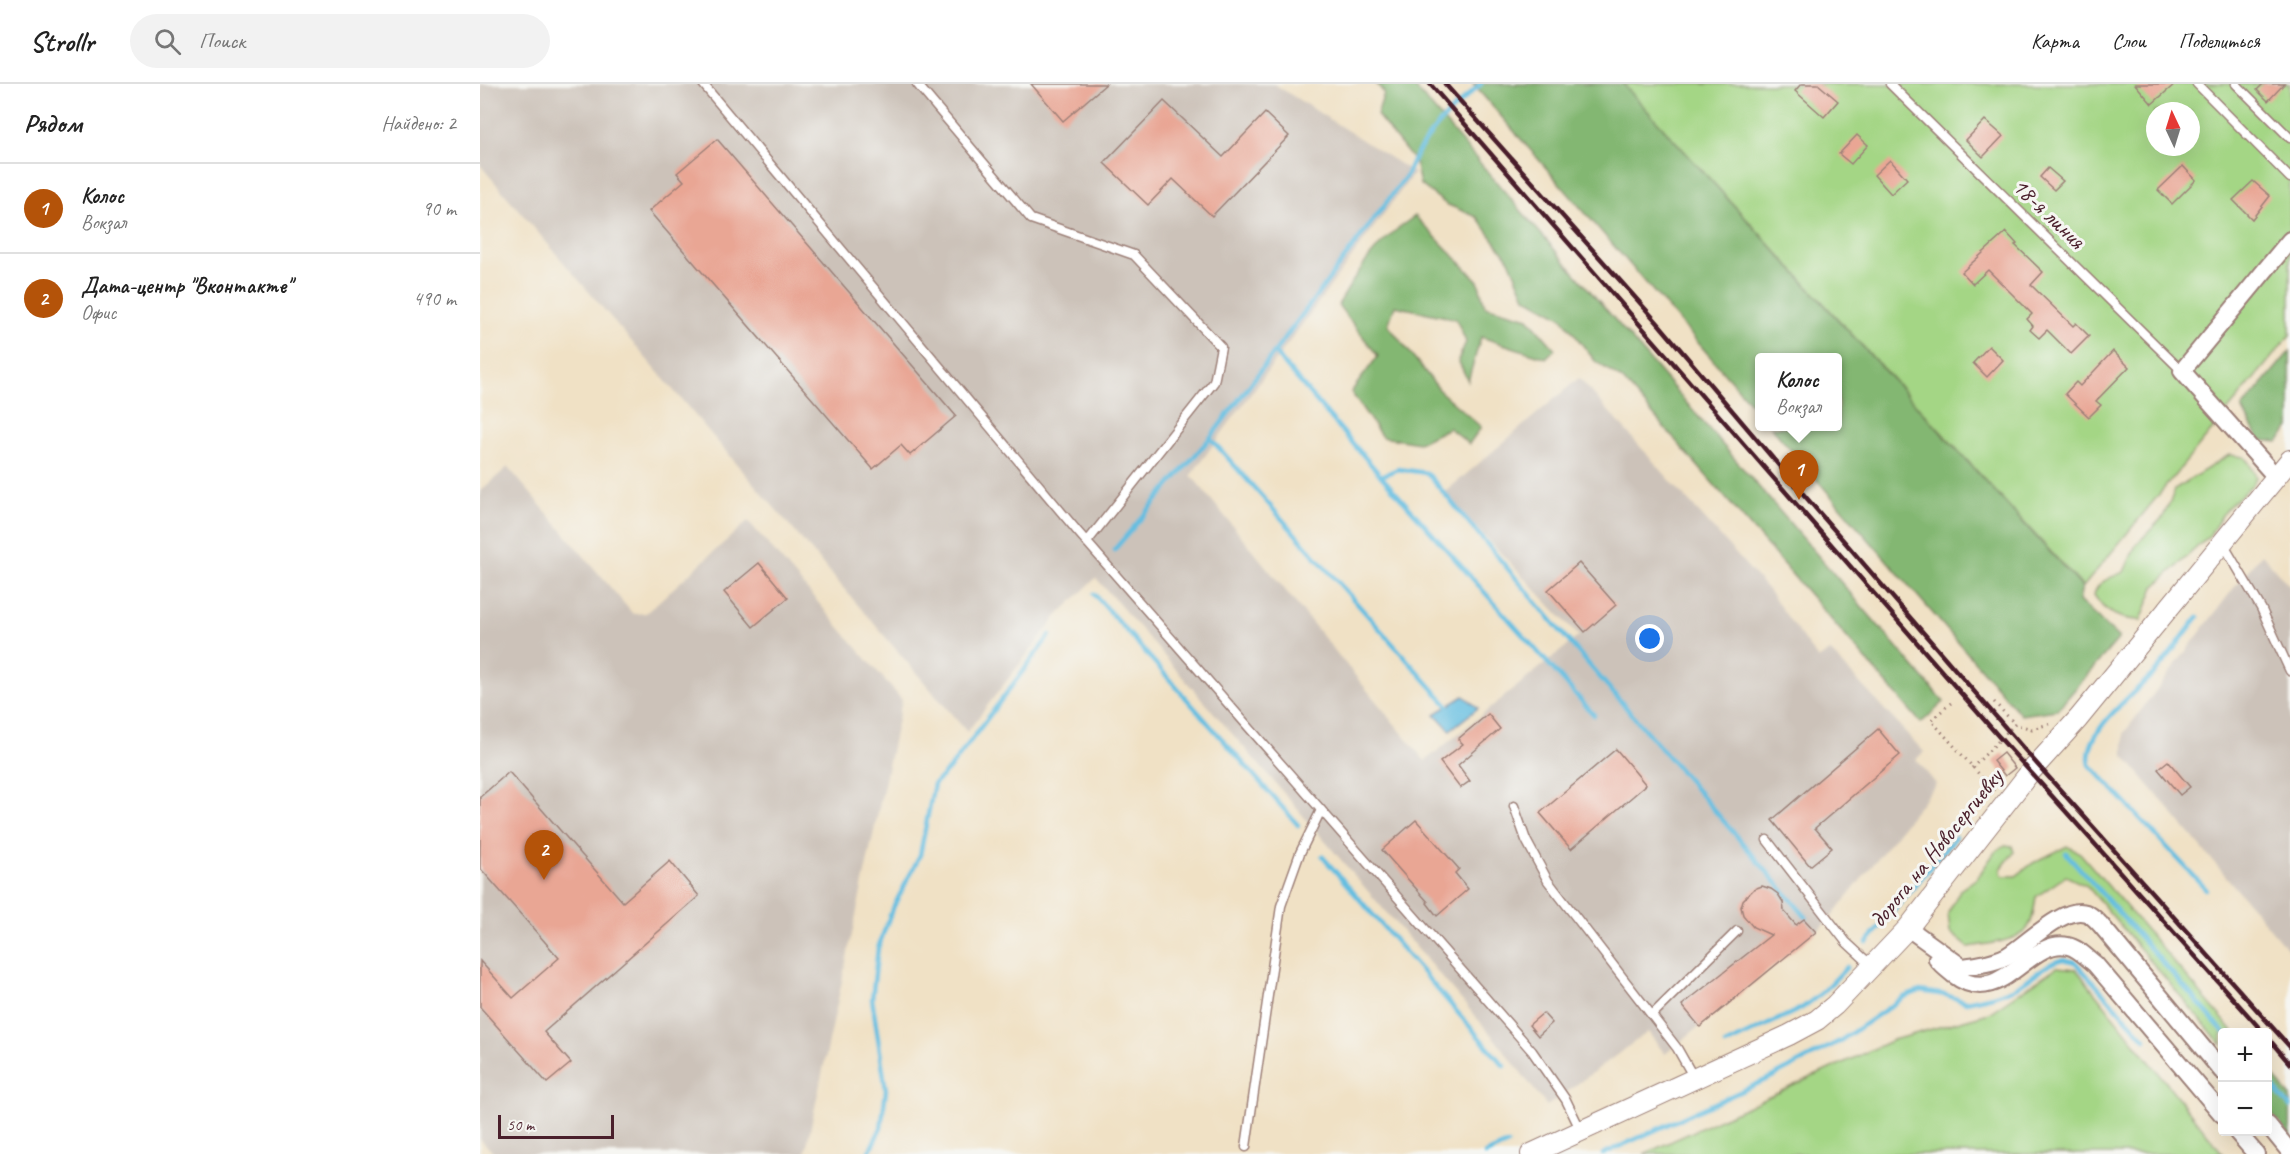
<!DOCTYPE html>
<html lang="ru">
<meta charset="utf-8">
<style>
body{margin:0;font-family:Caveat,sans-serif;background:#f2f2f2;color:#222}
.controls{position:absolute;right:18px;bottom:18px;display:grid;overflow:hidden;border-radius:6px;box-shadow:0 6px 24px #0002}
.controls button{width:54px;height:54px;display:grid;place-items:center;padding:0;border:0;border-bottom:2px solid #e0e0e0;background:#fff;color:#222;font:30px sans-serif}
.compass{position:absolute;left:1666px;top:18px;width:54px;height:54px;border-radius:50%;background:#fff;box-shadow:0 6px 24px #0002;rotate:356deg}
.scale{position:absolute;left:18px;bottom:15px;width:116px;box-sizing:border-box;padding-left:6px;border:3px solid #4a1f2b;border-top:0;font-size:16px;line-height:21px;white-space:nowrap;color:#4a1f2b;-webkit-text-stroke:4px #f6f6f2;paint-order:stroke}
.you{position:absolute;left:1170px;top:555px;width:21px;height:21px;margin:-15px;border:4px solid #fff;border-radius:50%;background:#1a73e8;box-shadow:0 0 0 9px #1a73e833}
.badge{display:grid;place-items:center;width:39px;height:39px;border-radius:50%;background:#b45309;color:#fff;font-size:20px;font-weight:700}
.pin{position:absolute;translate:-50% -50px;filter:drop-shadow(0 2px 3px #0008)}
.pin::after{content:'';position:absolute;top:32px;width:21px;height:18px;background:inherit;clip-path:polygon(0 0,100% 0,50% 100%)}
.popup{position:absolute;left:1275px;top:269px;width:87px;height:78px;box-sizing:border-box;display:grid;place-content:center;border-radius:6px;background:#fff;filter:drop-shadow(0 2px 4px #0005);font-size:20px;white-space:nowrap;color:#767676}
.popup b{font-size:22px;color:#222}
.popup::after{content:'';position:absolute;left:50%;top:100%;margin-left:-12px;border:12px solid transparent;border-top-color:#fff}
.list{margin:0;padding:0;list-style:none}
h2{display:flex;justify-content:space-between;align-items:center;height:78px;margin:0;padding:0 24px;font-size:26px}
h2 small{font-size:20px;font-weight:400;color:#767676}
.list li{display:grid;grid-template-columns:39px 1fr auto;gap:18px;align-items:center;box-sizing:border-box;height:90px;padding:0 24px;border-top:2px solid #e0e0e0}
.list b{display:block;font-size:22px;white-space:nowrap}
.list p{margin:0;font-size:20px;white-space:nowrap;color:#767676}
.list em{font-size:20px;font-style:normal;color:#767676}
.icon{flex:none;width:33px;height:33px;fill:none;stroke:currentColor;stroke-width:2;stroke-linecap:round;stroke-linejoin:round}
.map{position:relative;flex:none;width:1810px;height:1070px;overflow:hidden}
header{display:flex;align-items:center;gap:36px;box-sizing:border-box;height:84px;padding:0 30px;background:#fff;border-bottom:2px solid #e0e0e0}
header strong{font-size:28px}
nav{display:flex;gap:33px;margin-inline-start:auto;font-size:21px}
.search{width:420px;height:54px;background:#f2f2f2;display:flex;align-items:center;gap:15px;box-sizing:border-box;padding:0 21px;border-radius:33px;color:#767676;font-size:22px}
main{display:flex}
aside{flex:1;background:#fff}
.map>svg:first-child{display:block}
.industrial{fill:#ccc2b9}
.green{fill:#a4d685;stroke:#777a58;stroke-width:1.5;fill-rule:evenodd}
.forest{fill:#83b772;stroke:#666b4e;stroke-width:1.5}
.water{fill:#64bee1;stroke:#576e86;stroke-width:1.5}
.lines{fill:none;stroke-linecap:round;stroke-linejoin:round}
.stream{stroke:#64bee1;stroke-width:4.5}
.building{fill:#e9a694}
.service-casing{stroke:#9d8078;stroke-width:11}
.minor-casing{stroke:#9d8078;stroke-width:20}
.tertiary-casing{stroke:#9d8078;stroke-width:22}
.path{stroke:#9d8078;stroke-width:3;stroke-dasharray:1.5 4.5;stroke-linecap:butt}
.service{stroke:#fff;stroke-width:8}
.minor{stroke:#fff;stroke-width:16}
.tertiary{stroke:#fff;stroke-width:20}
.rail{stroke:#4a1f2b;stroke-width:4.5}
.labels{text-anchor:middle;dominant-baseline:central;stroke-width:6;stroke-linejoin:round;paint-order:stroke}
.street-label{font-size:24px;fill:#4a1f2b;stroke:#f6f6f2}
</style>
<header>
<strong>Strollr</strong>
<div class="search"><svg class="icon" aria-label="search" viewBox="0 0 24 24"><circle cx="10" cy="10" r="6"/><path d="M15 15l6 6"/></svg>Поиск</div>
<nav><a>Карта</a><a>Слои</a><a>Поделиться</a></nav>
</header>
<main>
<aside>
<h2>Рядом<small>Найдено: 2</small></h2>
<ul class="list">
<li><span class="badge">1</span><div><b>Колос</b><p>Вокзал</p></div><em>90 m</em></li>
<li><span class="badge">2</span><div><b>Дата-центр &quot;Вконтакте&quot;</b><p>Офис</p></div><em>490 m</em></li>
</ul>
</aside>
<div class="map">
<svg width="1810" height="1070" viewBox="0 0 1810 1070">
<rect width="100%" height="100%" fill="#f6f6f2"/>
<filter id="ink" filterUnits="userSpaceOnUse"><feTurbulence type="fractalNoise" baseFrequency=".0167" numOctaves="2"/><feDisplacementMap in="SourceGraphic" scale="12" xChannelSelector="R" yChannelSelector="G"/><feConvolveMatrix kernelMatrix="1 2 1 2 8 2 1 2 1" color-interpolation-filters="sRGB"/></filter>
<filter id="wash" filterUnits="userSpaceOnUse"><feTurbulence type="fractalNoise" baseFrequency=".008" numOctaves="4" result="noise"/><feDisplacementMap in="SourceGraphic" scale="24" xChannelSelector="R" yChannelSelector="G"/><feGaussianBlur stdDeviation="1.35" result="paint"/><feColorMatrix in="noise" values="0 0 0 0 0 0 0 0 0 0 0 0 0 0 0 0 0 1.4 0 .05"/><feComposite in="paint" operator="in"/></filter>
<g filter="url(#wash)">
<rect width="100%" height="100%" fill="#f0e1c5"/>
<g class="industrial">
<path d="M0,0H794L934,89L711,391L945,677L1099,552L964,409L1099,294L1288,506L1338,575L1350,567L1444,668L1436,675L1456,700L1350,835L1336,848L1185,970L1168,948L1067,1022L1014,954L789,692L616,494L577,532L487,648L0,81Z"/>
<path d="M28,383L153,530L166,529L268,437L422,616L325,1070H15L0,1055V407Z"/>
<path d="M1782,470L1810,503V868L1644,672V649L1756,501Z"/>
</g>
<g class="green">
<path d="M1143,0H1810V251L1603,503ZM1675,27H1711V63H1675Z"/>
<path d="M1749,371L1764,373L1769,379L1776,393L1773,400L1746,425L1729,452L1674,503L1661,536C1640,536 1625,529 1614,511C1617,497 1632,493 1644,488L1656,461L1683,433L1696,404Z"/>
<path d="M1525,761L1532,762L1534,768L1521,785L1522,792H1536L1553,779L1587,762L1600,769L1754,948H1742V961L1607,802L1586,792L1556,813C1554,823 1554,836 1547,845C1538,857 1503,861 1488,863L1470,848L1468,829L1480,806L1497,794L1515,768Z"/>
<path d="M1577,883L1596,885L1743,1070H1164L1413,956L1509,929Z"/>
</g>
<g class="forest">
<path d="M897,0H932L1464,618L1441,639L1144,297L1115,277L1081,233L1045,213L1029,176L997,133L966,120L940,100L935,78L897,31L904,9Z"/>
<path d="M993,0H1143L1602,503L1599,517L1639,554L1577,626L1541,631L1291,343L1358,342V274H1280V330Z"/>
<path d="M935,132L998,197L1005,222L1048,234L1075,265L1066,274L1001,253L988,297L978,276L986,258L976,235L915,222L908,241L962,309L1001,343L989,360L969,344L939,359L902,353L871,308L898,272L858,221C881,182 896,158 935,132Z"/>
<path d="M1810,267V343L1798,358L1779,356L1762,324Z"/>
<path d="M1788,986L1810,1012V1052L1788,1025Z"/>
</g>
<path class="water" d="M984,612L998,624L970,646L955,630Z"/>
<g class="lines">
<g class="stream">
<path d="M794,268L901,392L918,385L947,389L1087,555L1326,833"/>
<path d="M730,354L968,622"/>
<path d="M901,392L1114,631"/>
<path d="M634,466L730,354L926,92C941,53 970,27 1001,0"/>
<path d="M614,510L818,741"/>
<path d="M1718,533C1704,550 1692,569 1678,585C1657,608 1601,647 1610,681L1726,805"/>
<path d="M1586,769L1744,948"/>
<path d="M842,772L1024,982"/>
<path d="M1387,858L1476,753"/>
<path d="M1245,961L1322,924L1343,908L1367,883"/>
<path d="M1788,997L1810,1023"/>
<path d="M388,1070L401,1044L406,1006L392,915L398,864L412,826L440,771L454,700L471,683L570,551"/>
<path d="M1005,1070L1028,1060"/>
<path d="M1123,1070L1290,994L1360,957L1424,913L1440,907L1466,911L1486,918L1513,912L1535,904L1570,880L1583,875L1595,878L1665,955"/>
</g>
</g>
<g id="blocks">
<g class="building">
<path d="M551,0H626L583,37Z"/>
<path d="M1321,0H1338L1358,17L1344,33L1315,7Z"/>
<path d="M1655,0H1695L1672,20Z"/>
<path d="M1783,0H1804L1788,17L1777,6Z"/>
<path d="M684,17L743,73L785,29L809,52L732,132L693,95L668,121L624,79Z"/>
<path d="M1505,36L1523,52L1503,73L1486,56Z"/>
<path d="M1377,51L1388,61L1371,80L1359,70Z"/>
<path d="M237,55L476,332L430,371L421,361L393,385L169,127L204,97L197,89Z"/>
<path d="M1410,76L1427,95L1411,110L1394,91Z"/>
<path d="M1703,82L1716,96L1692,120L1678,106Z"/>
<path d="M1568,84L1583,97L1574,106L1560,93Z"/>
<path d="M1773,97L1790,112L1772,135L1753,116Z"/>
<path d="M1526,148L1537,160L1535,161L1563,188L1551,201L1593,242L1596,239L1609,252L1591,270L1567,246L1559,254L1550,246L1553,242L1547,235L1552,230L1508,186L1493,200L1482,188Z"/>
<path d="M1509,262L1523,276L1507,293L1493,279Z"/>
<path d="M1633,267L1649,283L1616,317L1621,321L1609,333L1585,310L1596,298L1600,302Z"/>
<path d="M279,479L308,514L273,543L244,508Z"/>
<path d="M1099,479L1136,521L1105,548L1068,506Z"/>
<path d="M1008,630L1020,645L978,681L990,697L980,704L960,678L983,660L978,655Z"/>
<path d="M1398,645L1420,671L1335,744L1352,764L1330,782L1292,736Z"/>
<path d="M1136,665L1166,701L1091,765L1060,729Z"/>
<path d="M1523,669L1535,684L1525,692L1513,677Z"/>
<path d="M1688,677L1710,703L1700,711L1678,685Z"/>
<path d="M29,688L143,818L190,777L219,812L64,948L91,979L67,999L0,923V877L33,914L79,874L0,784V713Z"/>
<path d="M936,736L979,785L975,789L988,805L957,832L947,819L948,818L902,766Z"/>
<path d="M1282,802L1291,805L1298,810L1303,818L1304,827L1316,841L1324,835L1336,848L1220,943L1202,921L1291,851L1273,843L1263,831L1261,823L1263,816L1274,805Z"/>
<path d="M1063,929L1072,939L1058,952L1049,941Z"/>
</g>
</g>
</g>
<g filter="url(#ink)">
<use href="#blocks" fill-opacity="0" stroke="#9d8078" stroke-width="1.5"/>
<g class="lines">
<defs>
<g id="service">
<path d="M223,0L598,448L1052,967L1086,1016L1101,1047"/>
<path d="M437,0L551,135L654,171L741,263L734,298L607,458"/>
<path d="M1410,0L1702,287"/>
<path d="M1717,0L1810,94"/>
<path d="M1756,0L1810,54"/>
<path d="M1742,458L1781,524L1810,587"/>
<path d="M1034,722L1046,756L1068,797L1197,964L1214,994"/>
<path d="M1287,756L1366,858L1392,882"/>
<path d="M1172,931L1257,847"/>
<path d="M766,1063L801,822L820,769L841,726"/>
</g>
<g id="minor">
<path d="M1796,393L1702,287L1810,156"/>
<path d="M1428,844L1482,883C1497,881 1513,879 1527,872C1546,861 1584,821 1606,829C1612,831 1616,836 1620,840L1742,987"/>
<path d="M1457,875C1462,882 1468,886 1474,891C1521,927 1548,853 1588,862C1598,864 1607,874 1615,880L1742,1030"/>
<path d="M1788,1041L1810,1068"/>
<path d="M1757,1048L1776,1070"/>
</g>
<path id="tertiary" d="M1051,1070L1309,951L1337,936L1355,921L1428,844L1551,687L1598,635L1810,376"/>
</defs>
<use href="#service" class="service-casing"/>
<use href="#minor" class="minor-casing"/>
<use href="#tertiary" class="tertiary-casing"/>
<g class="path">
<path d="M1514,618L1535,640"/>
<path d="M1471,619L1451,636L1514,707"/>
<path d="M1492,684L1535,640L1552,645L1569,640"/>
</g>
<use href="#service" class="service"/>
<use href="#minor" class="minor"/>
<use href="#tertiary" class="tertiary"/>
<g class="rail">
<path d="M950,0L1520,654L1783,948"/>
<path d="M965,0L1177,238L1324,411L1557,680L1810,963"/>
<path d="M1788,954L1810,980"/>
</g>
</g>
</g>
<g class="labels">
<g class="street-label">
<text transform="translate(1569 129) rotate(44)">18-я линия</text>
<text transform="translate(1456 764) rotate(-51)">дорога на Новосергиевку</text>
</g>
</g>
</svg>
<div class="controls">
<button>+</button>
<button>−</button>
</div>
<svg class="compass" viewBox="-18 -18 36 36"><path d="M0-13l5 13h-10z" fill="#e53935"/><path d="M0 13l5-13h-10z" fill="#767676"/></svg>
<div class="scale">50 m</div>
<div class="you"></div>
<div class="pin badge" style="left:1319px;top:416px">1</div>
<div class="popup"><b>Колос</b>Вокзал</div>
<div class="pin badge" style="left:64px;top:796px">2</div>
</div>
</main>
